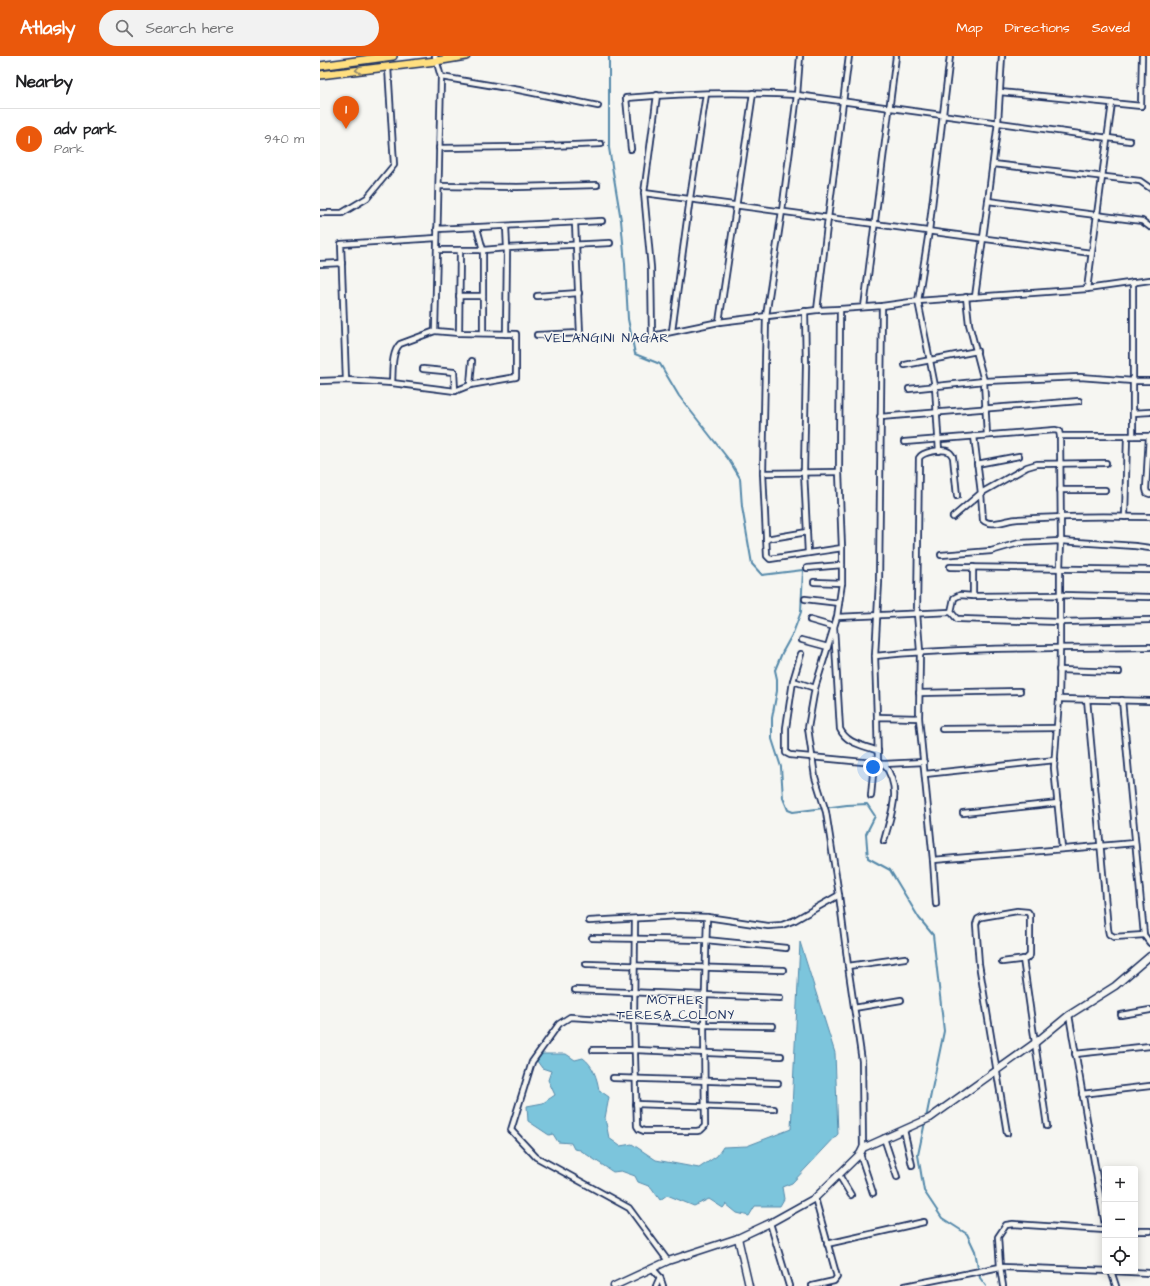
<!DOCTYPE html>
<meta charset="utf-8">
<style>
body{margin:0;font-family:"Architects Daughter",sans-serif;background:#f2f2f2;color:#202124}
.controls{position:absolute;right:12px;bottom:12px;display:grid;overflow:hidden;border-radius:4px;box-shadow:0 2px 10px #0003}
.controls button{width:36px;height:36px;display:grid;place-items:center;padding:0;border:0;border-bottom:1px solid #e0e0e0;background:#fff;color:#202124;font:20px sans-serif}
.you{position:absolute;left:553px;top:711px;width:14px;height:14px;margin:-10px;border:3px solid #fff;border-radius:50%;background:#1a73e8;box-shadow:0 0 0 6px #1a73e833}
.badge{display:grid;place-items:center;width:26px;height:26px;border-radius:50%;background:#ea580c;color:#fff;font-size:13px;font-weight:700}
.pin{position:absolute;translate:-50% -33px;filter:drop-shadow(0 1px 2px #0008)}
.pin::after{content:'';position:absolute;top:21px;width:14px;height:12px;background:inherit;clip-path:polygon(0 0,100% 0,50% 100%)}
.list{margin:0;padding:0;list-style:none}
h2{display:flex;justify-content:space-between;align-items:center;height:52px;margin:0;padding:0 16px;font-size:17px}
h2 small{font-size:13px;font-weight:400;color:#757577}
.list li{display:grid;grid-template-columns:26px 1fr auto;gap:12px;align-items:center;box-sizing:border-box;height:60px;padding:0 16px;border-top:1px solid #e0e0e0}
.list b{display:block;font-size:15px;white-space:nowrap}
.list p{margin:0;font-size:13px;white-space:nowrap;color:#757577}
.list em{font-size:13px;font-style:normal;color:#757577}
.icon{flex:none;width:22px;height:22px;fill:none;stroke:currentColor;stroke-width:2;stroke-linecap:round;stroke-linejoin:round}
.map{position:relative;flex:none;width:830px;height:1230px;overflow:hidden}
header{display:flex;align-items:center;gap:24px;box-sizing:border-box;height:56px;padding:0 20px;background:#ea580c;color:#fff}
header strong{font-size:19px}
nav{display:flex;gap:22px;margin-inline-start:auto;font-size:14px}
.search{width:280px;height:36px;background:#f2f2f2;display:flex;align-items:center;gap:10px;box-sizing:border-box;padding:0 14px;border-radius:22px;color:#757577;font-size:15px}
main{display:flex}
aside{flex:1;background:#fff}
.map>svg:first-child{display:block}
.water{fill:#7bc5dc;stroke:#5589aa}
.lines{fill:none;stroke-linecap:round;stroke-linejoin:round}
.stream{stroke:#5589aa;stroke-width:2}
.street-casing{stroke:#1b2f5e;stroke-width:8}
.secondary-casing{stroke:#1b2f5e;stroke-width:9}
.primary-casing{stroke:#1b2f5e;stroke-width:10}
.street{stroke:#f6f6f2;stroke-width:4.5}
.secondary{stroke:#f6f6f2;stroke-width:6}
.primary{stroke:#ffdf80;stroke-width:7}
.oneway{stroke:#8d876f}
.labels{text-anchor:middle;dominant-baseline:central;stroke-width:3;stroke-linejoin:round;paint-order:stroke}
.neighbourhood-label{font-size:13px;letter-spacing:1px;fill:#1b2f5e;stroke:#f6f6f2}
</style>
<header>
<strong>Atlasly</strong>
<div class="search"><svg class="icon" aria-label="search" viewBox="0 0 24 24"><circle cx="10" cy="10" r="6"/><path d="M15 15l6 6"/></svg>Search here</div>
<nav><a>Map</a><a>Directions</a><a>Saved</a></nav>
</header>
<main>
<aside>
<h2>Nearby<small></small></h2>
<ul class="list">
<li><span class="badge">1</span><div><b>adv park</b><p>Park</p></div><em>940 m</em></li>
</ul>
</aside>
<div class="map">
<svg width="830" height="1230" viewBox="0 0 830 1230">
<rect width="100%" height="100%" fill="#f6f6f2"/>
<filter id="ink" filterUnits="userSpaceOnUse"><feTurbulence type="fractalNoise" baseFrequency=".025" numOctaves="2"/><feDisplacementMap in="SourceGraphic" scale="8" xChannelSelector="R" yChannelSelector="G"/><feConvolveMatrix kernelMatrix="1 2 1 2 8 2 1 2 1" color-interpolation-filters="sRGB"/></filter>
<g filter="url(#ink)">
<path class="water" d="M480,886L515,997L518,1078L472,1127L462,1131L464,1143L460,1150H435L429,1160L417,1157L406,1148L403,1152L389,1143L374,1150L347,1139L340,1144L331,1131L318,1126L315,1120L301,1115L293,1116L260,1094L254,1093L251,1087L238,1086L233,1078L229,1079L208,1065L207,1050L223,1047L235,1039L228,1024L231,1015L222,1012L217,1005L221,998H246L255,1004L263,1002C273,1009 277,1022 279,1034L289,1041L285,1062L289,1082L300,1090L312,1088L336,1104L379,1112L397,1100L403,1091L427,1090L471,1073Z"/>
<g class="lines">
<g class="stream">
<path d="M289,0V92L301,164L305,208L308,263L315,298L340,308L359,340L409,404L420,422L422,451L432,508L442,519L483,514L481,556L473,577L462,597L455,614L457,623V635L452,662V683L461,711L463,742L468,754L473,756L527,749L547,748L555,760L546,778L548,802L570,814L599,862L613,879L624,975L606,1062"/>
<path d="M605,1066L598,1099L604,1135L622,1162L647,1178L655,1195L660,1222L666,1230"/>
</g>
<defs>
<g id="street">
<path d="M480,0L477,39L462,155L446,260L443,417L447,500L450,503L522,492L519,416L520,253L497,254L508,162L529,0"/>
<path d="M121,21L199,34L278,50"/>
<path d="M680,36L821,50L822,0"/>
<path d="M337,39L324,137L331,212L332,280L399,266L497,254"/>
<path d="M119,92L200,91L281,88"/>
<path d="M311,93L306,42C363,37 420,36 477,39L810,85"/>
<path d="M673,108L820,125L830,132"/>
<path d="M119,130L197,131L277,129"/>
<path d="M324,137L771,197"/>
<path d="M668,145L822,165L830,171"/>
<path d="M0,157H22L47,142L74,109L68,11"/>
<path d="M157,172L163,194V277"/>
<path d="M117,173L282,165"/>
<path d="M117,194H140L139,277"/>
<path d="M140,194H163L187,192L186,170"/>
<path d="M0,208L22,207"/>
<path d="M767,233L792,47"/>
<path d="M139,240H163"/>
<path d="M217,240L259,237"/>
<path d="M646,241L649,268L664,325L667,379"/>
<path d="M655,241L668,145L678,66L682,0"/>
<path d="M544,251L576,0"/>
<path d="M520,253L562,250L598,245L767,233L830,224"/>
<path d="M485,255L486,310L484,416L488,497"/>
<path d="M399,266L433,37"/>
<path d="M352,275L370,142L386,38"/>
<path d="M186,278L187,192L290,187"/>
<path d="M217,279L260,277L255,167"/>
<path d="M585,309L657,295"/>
<path d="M103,313L134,316L135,335L150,329L196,321V278L139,277L115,275"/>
<path d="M26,324L21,188L117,182"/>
<path d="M0,325L26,324L72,327C73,315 71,297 80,288L115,275L121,21L115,0"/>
<path d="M72,327L135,335"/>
<path d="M150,329L152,305"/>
<path d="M589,333L664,325L760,321L813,325H830"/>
<path d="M813,357L830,356"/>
<path d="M560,361L759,345"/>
<path d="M740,380H830"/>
<path d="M813,380V226"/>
<path d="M829,380L826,433L827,437L830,438"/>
<path d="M584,386L735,374L739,375L740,380L741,485L740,512V592L739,643L734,712L742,792"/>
<path d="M619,395L615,330L598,245L609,175L630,0"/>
<path d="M786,407L717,408L707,411L661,437L663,464C671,472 688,463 698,463C742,460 786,460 830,461"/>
<path d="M657,408L699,400"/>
<path d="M443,417L519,416"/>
<path d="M740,434H785"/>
<path d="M633,461L661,437L654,380"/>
<path d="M805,461L807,380"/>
<path d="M446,483L487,476"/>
<path d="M621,499L671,495L699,487L741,485L815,490L830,492"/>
<path d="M630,511L830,514"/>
<path d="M653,511V540"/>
<path d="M487,512L522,509"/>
<path d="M494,526L522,527"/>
<path d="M830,541L741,539L653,540L640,539L634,542L631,556L637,563H640L740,566L830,564"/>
<path d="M485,543L519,547"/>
<path d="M517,561L522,527V492"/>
<path d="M490,564L514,571L520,673C527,688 543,689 558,695"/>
<path d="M482,584L508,591"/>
<path d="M481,598L473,625L495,632"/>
<path d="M555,600C646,591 739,592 830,591"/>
<path d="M739,614L799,616"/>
<path d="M473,625L466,672V697L470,699L564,708C583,734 571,757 564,785"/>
<path d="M599,637L700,635"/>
<path d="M739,643L830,645"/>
<path d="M767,643L788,873L789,878L794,881L824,879"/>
<path d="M802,644L824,879L830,887"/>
<path d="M557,661L555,600L559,526L562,250"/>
<path d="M622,673L737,672"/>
<path d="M558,707L557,661L599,662"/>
<path d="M564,708L604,706"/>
<path d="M605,718L735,704"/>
<path d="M551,740L554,707"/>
<path d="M643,757L738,747"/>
<path d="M613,804L815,787"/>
<path d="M616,848L613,804L599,662L600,595L597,557L599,402C602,396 623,392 629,396C631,397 631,398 633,401L637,440"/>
<path d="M315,863L314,965L317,1070L319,1073L324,1075H377L381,1074L385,1070L384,969L387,861"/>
<path d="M269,865L359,860L387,861L448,870L462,869L475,864L519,839"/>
<path d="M272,882L386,884L466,892"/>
<path d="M703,903L727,1070"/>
<path d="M682,906L706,903L710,899V859L708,856L697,855L662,861L658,863L656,868L659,908L687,1077"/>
<path d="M266,908L463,914"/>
<path d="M528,910L585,902"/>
<path d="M255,934L460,942"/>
<path d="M534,952L581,944"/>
<path d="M749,959L785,1169"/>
<path d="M801,959L830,954"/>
<path d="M273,994H315L461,1000"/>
<path d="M755,998L830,990"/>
<path d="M293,1022L458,1027"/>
<path d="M762,1038L830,1030"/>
<path d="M316,1048L454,1053"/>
<path d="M584,1074L592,1109"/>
<path d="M564,1082L577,1121"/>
<path d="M543,1092L542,1005L528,910L519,839L506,756L495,721L488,672L495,632L517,561L631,556"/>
<path d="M540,1098L553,1137"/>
<path d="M519,1119L531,1139"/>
<path d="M450,1167L469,1230"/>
<path d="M815,1175H830"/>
<path d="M507,1188L604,1166"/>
<path d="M348,1205L309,1152L216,1101L191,1074L212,1006L239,968L250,961L384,969L453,970"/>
<path d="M333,1213L340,1221L343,1230"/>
<path d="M791,1215L830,1217"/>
<path d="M336,1230L340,1221"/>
<path d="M492,1230L514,1225L517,1221L495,1142"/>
<path d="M585,1230L680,1211L678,1181L686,1169L693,1168L785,1174"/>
<path d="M683,1230L680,1211L791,1215L796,1230"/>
</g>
<g id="secondary">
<path d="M418,1182L429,1230"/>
<path d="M294,1230L348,1205L418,1182L450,1167L495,1142L540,1098L543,1092L610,1062L715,987L749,959L795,930L830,900"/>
</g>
<g id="primary">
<path d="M0,10L73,0"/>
<path d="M0,19L116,5L146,0"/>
</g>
</defs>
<use href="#street" class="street-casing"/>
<use href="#secondary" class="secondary-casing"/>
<use href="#primary" class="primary-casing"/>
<use href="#street" class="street"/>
<use href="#secondary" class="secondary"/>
<use href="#primary" class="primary"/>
</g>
<defs><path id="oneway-chevron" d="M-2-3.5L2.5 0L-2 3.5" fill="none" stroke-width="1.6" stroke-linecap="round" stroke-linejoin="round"/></defs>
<use class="oneway" href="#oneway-chevron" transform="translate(38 14) rotate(173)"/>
</g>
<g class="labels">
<g class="neighbourhood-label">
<text x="287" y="282">VELANGINI NAGAR</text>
<text x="356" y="944">MOTHER<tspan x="356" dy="15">TERESA COLONY</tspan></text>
</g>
</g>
</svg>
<div class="controls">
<button>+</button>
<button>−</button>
<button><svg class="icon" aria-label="locate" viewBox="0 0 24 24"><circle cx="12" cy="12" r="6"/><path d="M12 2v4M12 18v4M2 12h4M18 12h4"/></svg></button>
</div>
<div class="you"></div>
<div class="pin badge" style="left:26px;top:73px">1</div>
</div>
</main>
